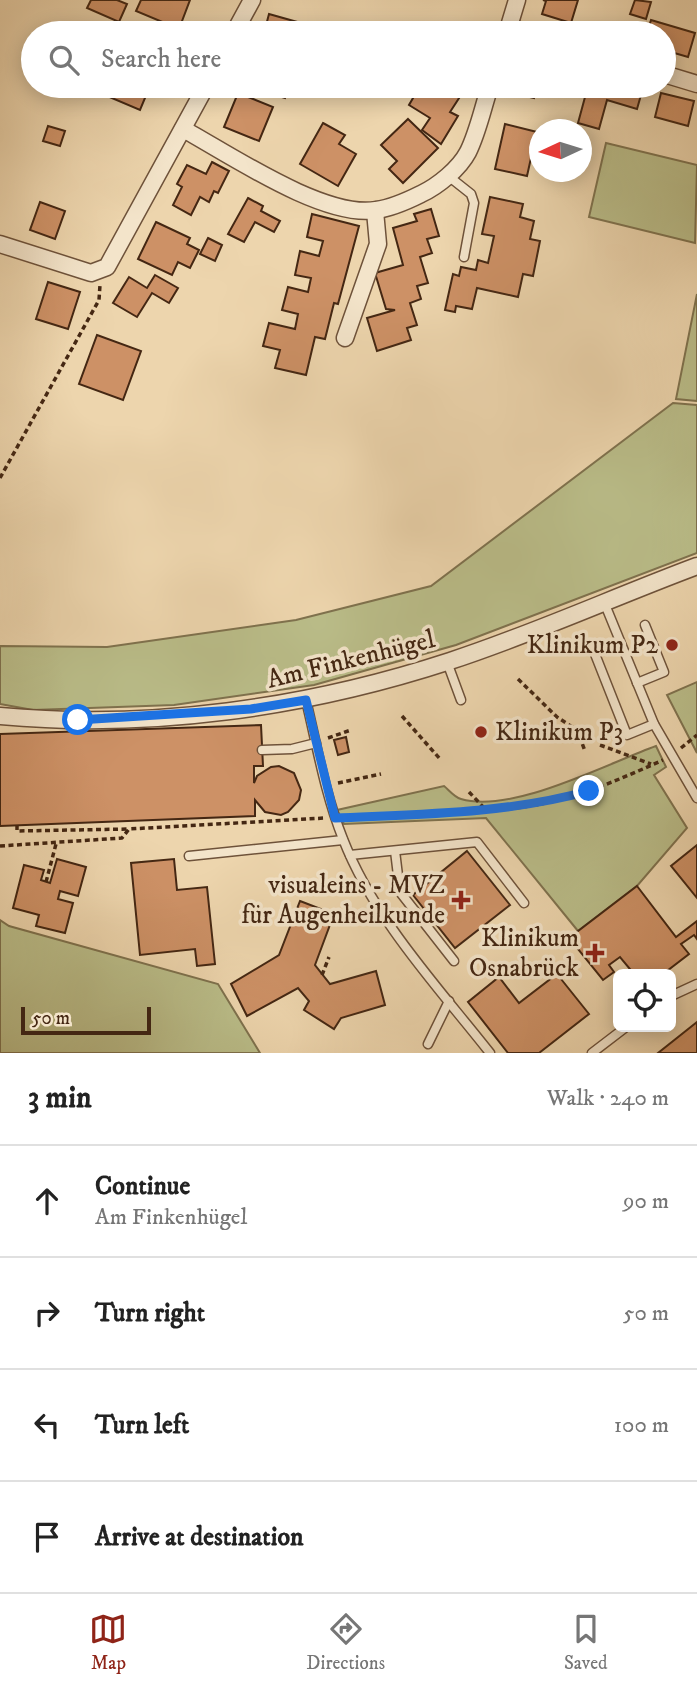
<!DOCTYPE html>
<meta charset="utf-8">
<style>
body{margin:0;font-family:"IM FELL DW Pica",serif;background:#f6f6f6;color:#222}
.controls{position:absolute;right:21px;bottom:21px;display:grid;overflow:hidden;border-radius:10px;box-shadow:0 4px 18px #0003}
.controls button{width:63px;height:63px;display:grid;place-items:center;padding:0;border:0;border-bottom:2px solid #e0e0e0;background:#fff;color:#222;font:35px sans-serif}
.compass{position:absolute;left:529px;top:119px;width:63px;height:63px;border-radius:50%;background:#fff;box-shadow:0 4px 18px #0003;rotate:266deg}
.scale{position:absolute;left:21px;bottom:18px;width:130px;box-sizing:border-box;padding-left:7px;border:4px solid #442713;border-top:0;font-size:19px;line-height:24px;white-space:nowrap;color:#442713;-webkit-text-stroke:5px #f3e4ca;paint-order:stroke}
.stop{position:absolute;width:21px;height:21px;margin:-16px;border:5px solid #1a73e8;border-radius:50%;background:#fff}
.stop.end{background:#1a73e8;border-color:#fff;box-shadow:0 2px 7px #0008}
.list{margin:0;padding:0;list-style:none}
h2{display:flex;justify-content:space-between;align-items:center;height:91px;margin:0;padding:0 28px;font-size:30px}
h2 small{font-size:23px;font-weight:400;color:#767676}
.list li{display:grid;grid-template-columns:46px 1fr auto;gap:21px;align-items:center;box-sizing:border-box;height:112px;padding:0 28px;border-top:2px solid #e0e0e0}
.list b{display:block;font-size:26px;white-space:nowrap}
.list p{margin:0;font-size:23px;white-space:nowrap;color:#767676}
.list em{font-size:23px;font-style:normal;color:#767676}
.icon{flex:none;width:38px;height:38px;fill:none;stroke:currentColor;stroke-width:2;stroke-linecap:round;stroke-linejoin:round}
.map{position:relative;flex:none;width:697px;height:1053px;overflow:hidden}
.search{position:absolute;background:#fff;box-shadow:0 4px 18px #0003;left:21px;right:21px;top:21px;height:77px;display:flex;align-items:center;gap:18px;box-sizing:border-box;padding:0 24px;border-radius:38px;color:#767676;font-size:26px}
.sheet{height:539px;background:#fff}
nav{display:flex;justify-content:space-around;align-items:center;box-sizing:border-box;height:98px;border-top:2px solid #e0e0e0;background:#fff;font-size:19px;color:#767676}
nav a{display:grid;justify-items:center;gap:4px}
nav .on{color:#8f2418}
.map>svg:first-child{display:block}
.green{fill:#babd89;stroke:#7f724e;stroke-width:2}
.building{fill:#cd9166;stroke:#442713;stroke-width:2}
.lines{fill:none;stroke-linecap:round;stroke-linejoin:round}
.lane-casing{stroke:#6e523a;stroke-width:11}
.street-casing{stroke:#6e523a;stroke-width:19}
.path{stroke:#442713;stroke-width:3.5;stroke-dasharray:5 3.5;stroke-linecap:butt}
.lane{stroke:#f3e4ca;stroke-width:8}
.street{stroke:#f3e4ca;stroke-width:16}
.route{stroke:#1a73e8;stroke-width:9}
.poi-dot{fill:#8f2418;stroke:#f3e4ca;stroke-width:2.5}
.labels{text-anchor:middle;dominant-baseline:central;stroke-width:7;stroke-linejoin:round;paint-order:stroke}
.poi-label{font-size:26px;fill:#442713;stroke:#f3e4ca;text-anchor:end}
.street-label{font-size:26px;fill:#442713;stroke:#f3e4ca}
</style>
<div class="map">
<svg width="697" height="1053" viewBox="0 0 697 1053">
<rect width="100%" height="100%" fill="#edd5ad"/>
<filter id="stains"><feTurbulence type="fractalNoise" baseFrequency=".00286" numOctaves="4"/><feColorMatrix values="0 0 0 0 .2 0 0 0 0 .09 0 0 0 0 .02 0 0 0 .5 -.17"/></filter>
<radialGradient id="worn" r=".72"><stop offset=".6" stop-color="#630" stop-opacity="0"/><stop offset="1" stop-color="#630" stop-opacity=".3"/></radialGradient>
<g class="green">
<path d="M606,143L697,165L695,243L589,217Z"/>
<path d="M697,294V401L676,399Z"/>
<path d="M673,403L697,405V553L456,645L314,685L174,705L33,710L0,704V646L107,647L296,620L431,586Z"/>
<path d="M697,682V753L667,695Z"/>
<path d="M656,746L666,767L654,775L687,828L637,886L578,931L486,818L344,824L337,810L444,786C449,790 454,797 461,799C512,814 606,764 656,746Z"/>
<path d="M0,920L9,926L218,984L260,1053H0Z"/>
</g>
<g class="building">
<path d="M91,0H117L127,4L119,22L87,8Z"/>
<path d="M141,0H190L179,29L136,11Z"/>
<path d="M543,0H578L571,23L542,14L546,1Z"/>
<path d="M635,0L651,2L646,19L630,14Z"/>
<path d="M269,14L315,27L313,33H264Z"/>
<path d="M651,20L695,33L688,57L664,50V33H647Z"/>
<path d="M111,86H150L140,110L107,96Z"/>
<path d="M246,86H289L285,98Z"/>
<path d="M420,86H445L461,95L450,112L458,116L441,144L422,130L430,118L409,105Z"/>
<path d="M519,86H546L545,91L536,89L534,98L517,94Z"/>
<path d="M588,86H635L643,88L637,109L607,100L599,129L578,123Z"/>
<path d="M238,93L273,107L259,141L224,127Z"/>
<path d="M661,93L694,101L688,126L655,117Z"/>
<path d="M408,119L438,148L403,183L389,169L397,161L381,145Z"/>
<path d="M323,123L345,135L339,144L356,154L338,186L300,164Z"/>
<path d="M505,124L537,132L536,135L540,136V160L531,158L527,176L495,169Z"/>
<path d="M48,126L65,131L60,146L43,141Z"/>
<path d="M212,162L229,171L218,193L214,191L209,202L200,197L191,215L173,205L182,187L177,184L187,165L206,174Z"/>
<path d="M490,197L523,204L520,217L534,221L530,239L540,241L533,276L523,274L518,297L477,288L472,309L456,306L455,312L445,310L453,274L459,276L461,267L476,270L478,260L488,263L494,236L482,234Z"/>
<path d="M248,198L263,206L261,211L280,221L274,232L255,222L244,242L228,234Z"/>
<path d="M40,202L65,211L55,239L30,230Z"/>
<path d="M431,209L439,236L427,239L432,253L420,257L428,283L417,286L421,299L410,303L417,325L407,328L411,340L377,351L367,318L395,310L386,309L375,273L403,265L393,228L417,221L414,214Z"/>
<path d="M312,214L359,226L338,304L334,303L325,339L315,337L306,375L275,368L280,350L263,346L269,323L295,329L298,314L282,310L288,287L308,292L311,278L295,275L300,251L319,256L323,241L307,237Z"/>
<path d="M156,222L190,238L187,244L199,250L190,268L178,262L172,275L138,259Z"/>
<path d="M208,238L222,245L215,261L200,254Z"/>
<path d="M155,275L178,288L169,303L152,293L137,317L113,303L129,277L147,288Z"/>
<path d="M48,282L80,292L68,329L36,319Z"/>
<path d="M97,335L141,351L123,400L79,384Z"/>
<path d="M261,725L263,766H254V783L257,776L271,767L279,766L294,773L301,790L299,800L288,812L281,815L265,812L255,800V816L0,826V734Z"/>
<path d="M346,737L349,752L338,755L334,740Z"/>
<path d="M697,845V898L671,866Z"/>
<path d="M467,851L510,905L455,948L413,895Z"/>
<path d="M57,859L86,867L78,896L60,891L58,899L73,903L65,933L36,926L39,915L13,908L24,865L44,870L41,880L50,883Z"/>
<path d="M174,859L177,890L207,887L215,964L197,966L195,949L140,955L131,863Z"/>
<path d="M637,886L676,937L697,921V939L694,935L681,944L689,954L663,974H634L620,957L609,965L614,972L603,980L569,938Z"/>
<path d="M300,901L334,914L315,965L330,984L376,971L385,1005L341,1018L334,1029L304,1010L309,1001L298,988L247,1016L231,984L279,955Z"/>
<path d="M557,974L589,1014L539,1053H508L468,1002L499,977L519,1003Z"/>
<path d="M697,1022V1053H658Z"/>
</g>
<g class="lines">
<defs>
<g id="lane">
<path d="M447,175L471,194L474,203L464,257"/>
<path d="M604,602L654,724L697,798"/>
<path d="M593,649L627,735L654,724"/>
<path d="M447,662L461,700"/>
<path d="M637,683L664,672L645,625"/>
<path d="M306,700C317,746 325,794 343,839C374,919 438,987 490,1053"/>
<path d="M262,750L292,749L316,743"/>
<path d="M395,851L400,892L454,961"/>
<path d="M350,855L477,842L524,903"/>
<path d="M189,856L343,840"/>
<path d="M671,996L697,984"/>
<path d="M428,1044L449,1001"/>
<path d="M592,1053L626,1027"/>
</g>
<g id="street">
<path d="M509,27L528,33"/>
<path d="M234,33L252,0"/>
<path d="M507,33L517,0"/>
<path d="M664,74L697,84"/>
<path d="M183,129C229,154 324,219 376,210C392,208 407,201 421,194C438,186 459,169 468,152C478,132 483,107 490,86"/>
<path d="M0,244L91,273L107,267L206,86"/>
<path d="M345,338L378,244L375,211"/>
<path d="M0,716C150,730 306,708 450,661C533,634 614,597 697,566"/>
</g>
</defs>
<use href="#lane" class="lane-casing"/>
<use href="#street" class="street-casing"/>
<g class="path">
<path d="M0,478L99,300L100,285"/>
<path d="M518,679L557,717L577,730L585,751"/>
<path d="M402,716L440,759"/>
<path d="M328,738L351,730"/>
<path d="M600,745L651,764"/>
<path d="M681,748L697,735"/>
<path d="M338,783L381,774"/>
<path d="M469,792L487,811"/>
<path d="M347,817C413,814 481,816 546,803C587,794 625,777 663,760"/>
<path d="M17,825V831L129,829"/>
<path d="M0,846L122,838L129,829L325,818"/>
<path d="M46,882L56,844"/>
<path d="M322,975L329,957"/>
</g>
<use href="#lane" class="lane"/>
<use href="#street" class="street"/>
</g>
<g class="lines">
<path class="route" d="M78,720L251,709L306,700L335,818C421,814 505,814 589,791"/>
</g>
<g class="poi-dot">
<circle cx="672" cy="645" r="7"/>
<circle cx="481" cy="732" r="7"/>
<path d="M457.5 889.5h7v7h7v7h-7v7h-7v-7h-7v-7h7z"/>
<path d="M591.5 942.5h7v7h7v7h-7v7h-7v-7h-7v-7h7z"/>
</g>
<g class="labels">
<g class="poi-label">
<text x="658" y="645">Klinikum P2</text>
<text x="495" y="732" text-anchor="start">Klinikum P3</text>
<text x="445" y="885">visualeins - MVZ<tspan x="445" dy="30">für Augenheilkunde</tspan></text>
<text x="579" y="938">Klinikum<tspan x="579" dy="30">Osnabrück</tspan></text>
</g>
<g class="street-label">
<text transform="translate(351 660) rotate(-14)">Am Finkenhügel</text>
</g>
</g>
<rect width="100%" height="100%" filter="url(#stains)"/>
<rect width="100%" height="100%" fill="url(#worn)"/>
</svg>
<div class="controls">
<button><svg class="icon" aria-label="locate" viewBox="0 0 24 24"><circle cx="12" cy="12" r="6"/><path d="M12 2v4M12 18v4M2 12h4M18 12h4"/></svg></button>
</div>
<svg class="compass" viewBox="-18 -18 36 36"><path d="M0-13l5 13h-10z" fill="#e53935"/><path d="M0 13l5-13h-10z" fill="#767676"/></svg>
<div class="scale">50 m</div>
<div class="stop" style="left:78px;top:720px"></div>
<div class="stop end" style="left:589px;top:791px"></div>
<div class="search"><svg class="icon" aria-label="search" viewBox="0 0 24 24"><circle cx="10" cy="10" r="6"/><path d="M15 15l6 6"/></svg>Search here</div>
</div>
<section class="sheet">
<h2>3 min<small>Walk · 240 m</small></h2>
<ul class="list">
<li><svg class="icon" aria-label="ahead" viewBox="0 0 24 24"><path d="M12 20V5M6 11l6-6 6 6"/></svg><div><b>Continue</b><p>Am Finkenhügel</p></div><em>90 m</em></li>
<li><svg class="icon" aria-label="right" viewBox="0 0 24 24"><path d="M7 20v-9h11M14 6l5 5-5 5"/></svg><div><b>Turn right</b></div><em>50 m</em></li>
<li><svg class="icon" aria-label="left" viewBox="0 0 24 24"><path d="M17 20v-9H6M10 6l-5 5 5 5"/></svg><div><b>Turn left</b></div><em>100 m</em></li>
<li><svg class="icon" aria-label="arrive" viewBox="0 0 24 24"><path d="M6 21V4h12l-3 4 3 4H6"/></svg><div><b>Arrive at destination</b></div></li>
</ul>
</section>
<nav>
<a class="on"><svg class="icon" aria-label="map" viewBox="0 0 24 24"><path d="M3 6l6-2 6 2 6-2v14l-6 2-6-2-6 2zM9 4v14M15 6v14"/></svg>Map</a>
<a><svg class="icon" aria-label="directions" viewBox="0 0 24 24"><path d="M12 3l9 9-9 9-9-9zM9 14v-3h6M13 9l2 2-2 2"/></svg>Directions</a>
<a><svg class="icon" aria-label="saved" viewBox="0 0 24 24"><path d="M7 4h10v16l-5-4-5 4z"/></svg>Saved</a>
</nav>
